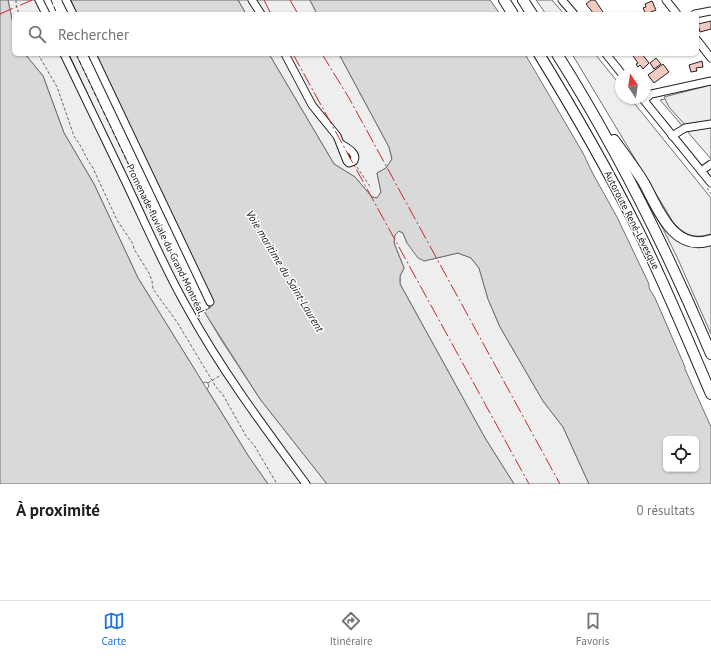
<!DOCTYPE html>
<html lang="fr">
<meta charset="utf-8">
<style>
body{margin:0;font-family:"PT Sans",sans-serif;background:#f6f6f6;color:#202124}
.controls{position:absolute;right:12px;bottom:12px;display:grid;overflow:hidden;border-radius:6px;box-shadow:0 1px 3px #0004}
.controls button{width:36px;height:36px;display:grid;place-items:center;padding:0;border:0;border-bottom:1px solid #e0e0e0;background:#fff;color:#202124;font:20px sans-serif}
.compass{position:absolute;left:615px;top:68px;width:36px;height:36px;border-radius:50%;background:#fff;box-shadow:0 1px 3px #0004;rotate:347deg}
.list{margin:0;padding:0;list-style:none}
h2{display:flex;justify-content:space-between;align-items:center;height:52px;margin:0;padding:0 16px;font-size:17px}
h2 small{font-size:13px;font-weight:400;color:#757577}
.icon{flex:none;width:22px;height:22px;fill:none;stroke:currentColor;stroke-width:2;stroke-linecap:round;stroke-linejoin:round}
.map{position:relative;flex:none;width:711px;height:484px;overflow:hidden}
.search{position:absolute;background:#fff;box-shadow:0 1px 3px #0004;left:12px;right:12px;top:12px;height:44px;display:flex;align-items:center;gap:10px;box-sizing:border-box;padding:0 14px;border-radius:6px;color:#757577;font-size:15px}
.sheet{height:116px;background:#fff}
nav{display:flex;justify-content:space-around;align-items:center;box-sizing:border-box;height:56px;border-top:1px solid #e0e0e0;background:#fff;font-size:11px;color:#757577}
nav a{display:grid;justify-items:center;gap:2px}
nav .on{color:#1a73e8}
.map>svg:first-child{display:block}
.green{fill:#eee;stroke:#6f6f6f}
.parking{fill:#ededed;stroke:#6f6f6f}
.water{fill:#d9d9d9;stroke:#6f6f6f;fill-rule:evenodd}
.building{fill:#f3c9c0;stroke:#222}
.lines{fill:none;stroke-linecap:round;stroke-linejoin:round}
.minor-casing{stroke:#222;stroke-width:9}
.highway-casing{stroke:#222;stroke-width:12}
.path{stroke:#646464;stroke-width:1;stroke-dasharray:3 2;stroke-linecap:butt}
.minor{stroke:#fff;stroke-width:7}
.highway{stroke:#fff;stroke-width:10}
.fence{stroke:#222;stroke-width:1;stroke-dasharray:5 2;stroke-linecap:butt}
.power{stroke:#c62828;stroke-width:1;stroke-dasharray:14 3 2 3;stroke-linecap:butt}
.labels{text-anchor:middle;dominant-baseline:central;stroke-width:3;stroke-linejoin:round;paint-order:stroke}
.street-label{font-size:10px;fill:#222;stroke:#fff}
.water-label{font-size:11px;font-style:italic;fill:#222;stroke:#fff}
</style>
<div class="map">
<svg width="711" height="484" viewBox="0 0 711 484">
<rect width="100%" height="100%" fill="#fff"/>
<g class="green">
<path d="M8,0H36L42,14H14V29Z"/>
<path d="M238,0H310L317,14H246Z"/>
<path d="M536,0H552L564,14H546Z"/>
<path d="M25,54H61L186,313L242,402L303,484H268L249,457L207,389L209,386L207,382L203,383L138,278L94,184L64,133L43,76Z"/>
<path d="M69,54H76L167,245L200,310L204,311L222,341L260,399L327,484H310L218,357L195,317L157,242Z"/>
<path d="M269,54H339L389,147L392,159L386,168L377,173L381,192L377,198L372,197L355,177L334,164Z"/>
<path d="M572,54H595L621,86V98H630L711,198V234C694,239 684,235 673,222Z"/>
<path d="M711,89V159L660,100Z"/>
<path d="M653,209L671,234L711,242V334L677,257Z"/>
<path d="M399,231L403,233L407,243L424,261L458,253L471,258L479,268L488,299L500,327L543,401L563,427L589,484H514L485,438L400,284V276L404,268L394,243V235Z"/>
</g>
<path class="parking" d="M711,85V125L688,128L669,107L664,97Z"/>
<g class="water">
<path d="M0,0H8L14,29V54H25L43,76L64,133L94,184L138,278L249,457L268,484H0Z"/>
<path d="M71,0H238L246,14H77Z"/>
<path d="M310,0H490L500,14H317Z"/>
<path d="M96,54H269L334,164L355,177L372,197L377,198L381,192L377,173L386,168L392,159L389,147L339,54H525L583,153L593,174L617,217L649,284V288L655,298L685,367V369L711,427V484H589L563,427L543,401L500,327L488,299L479,268L471,258L458,253L424,261L418,258L407,243L403,233L399,231L395,235L394,243L404,268L400,276V284L485,438L514,484H327L260,399L207,316L204,311L211,307L212,300ZM666,439H696V469H666Z"/>
</g>
<g class="building">
<path d="M591,0H595L603,12L600,14H594L586,4Z"/>
<path d="M652,1L656,10L646,14L643,8L646,7L645,4Z"/>
<path d="M711,21V29L700,32L698,24Z"/>
<path d="M636,54H642L649,63L643,69L640,65L638,67L636,64L638,63L633,56Z"/>
<path d="M656,58L661,64L654,69L650,63Z"/>
<path d="M702,61L703,67L696,68L697,71L691,72L689,65Z"/>
<path d="M663,64L669,72L654,83L648,75Z"/>
</g>
<g class="lines">
<defs>
<g id="minor">
<path d="M39,0L46,14"/>
<path d="M66,0L73,14"/>
<path d="M252,0L261,14"/>
<path d="M562,0L574,14"/>
<path d="M666,0L677,14"/>
<path d="M695,14L711,11"/>
<path d="M697,40L711,58"/>
<path d="M64,54C82,92 101,130 119,168C142,215 162,264 188,309C222,371 264,427 306,484"/>
<path d="M92,54L210,302"/>
<path d="M285,54L312,105L337,136L347,161L349,163L354,161C358,153 347,148 341,144"/>
<path d="M606,54L622,74"/>
<path d="M642,98L711,183"/>
<path d="M644,100L651,94L656,93L711,81"/>
<path d="M672,136L685,128L711,124"/>
<path d="M701,171L711,164"/>
</g>
<g id="highway">
<path d="M504,0L513,14"/>
<path d="M523,0L532,14"/>
<path d="M539,54C574,111 607,169 637,228C664,282 687,338 711,394"/>
<path d="M557,54C617,149 667,250 711,354"/>
<path d="M614,140C624,154 635,168 644,183C658,208 673,253 711,240"/>
</g>
</defs>
<use href="#minor" class="minor-casing"/>
<use href="#highway" class="highway-casing"/>
<g class="path">
<path d="M16,0V5L19,14"/>
<path d="M38,54L57,87L74,136L80,145L89,162L92,166L117,220L133,244L134,249L149,273L152,281L153,289L177,322L216,387L223,395L246,436L254,445L277,484"/>
<path d="M633,98L637,102"/>
<path d="M357,167L371,188"/>
<path d="M707,188L711,194"/>
<path d="M208,383L221,375"/>
</g>
<use href="#minor" class="minor"/>
<use href="#highway" class="highway"/>
<g class="fence">
<path d="M51,0L57,14"/>
<path d="M76,54L167,245L200,310L204,311L209,308V305"/>
</g>
<g class="power">
<path d="M264,0L271,14"/>
<path d="M290,0L298,14"/>
<path d="M0,14L32,0"/>
<path d="M293,54L529,484"/>
<path d="M322,54L349,98L560,484"/>
</g>
</g>
<g class="labels">
<g class="street-label">
<text transform="translate(632 220) rotate(63)">Autoroute René-Lévesque</text>
<text transform="translate(166 240) rotate(64)">Promenade fluviale du Grand Montréal,</text>
</g>
<g class="water-label">
<text transform="translate(285 271) rotate(59)">Voie maritime du Saint-Laurent</text>
</g>
</g>
</svg>
<div class="controls">
<button><svg class="icon" aria-label="locate" viewBox="0 0 24 24"><circle cx="12" cy="12" r="6"/><path d="M12 2v4M12 18v4M2 12h4M18 12h4"/></svg></button>
</div>
<svg class="compass" viewBox="-18 -18 36 36"><path d="M0-13l5 13h-10z" fill="#e53935"/><path d="M0 13l5-13h-10z" fill="#757577"/></svg>
<div class="search"><svg class="icon" aria-label="search" viewBox="0 0 24 24"><circle cx="10" cy="10" r="6"/><path d="M15 15l6 6"/></svg>Rechercher</div>
</div>
<section class="sheet">
<h2>À proximité<small>0 résultats</small></h2>
<ul class="list">
</ul>
</section>
<nav>
<a class="on"><svg class="icon" aria-label="map" viewBox="0 0 24 24"><path d="M3 6l6-2 6 2 6-2v14l-6 2-6-2-6 2zM9 4v14M15 6v14"/></svg>Carte</a>
<a><svg class="icon" aria-label="directions" viewBox="0 0 24 24"><path d="M12 3l9 9-9 9-9-9zM9 14v-3h6M13 9l2 2-2 2"/></svg>Itinéraire</a>
<a><svg class="icon" aria-label="saved" viewBox="0 0 24 24"><path d="M7 4h10v16l-5-4-5 4z"/></svg>Favoris</a>
</nav>
